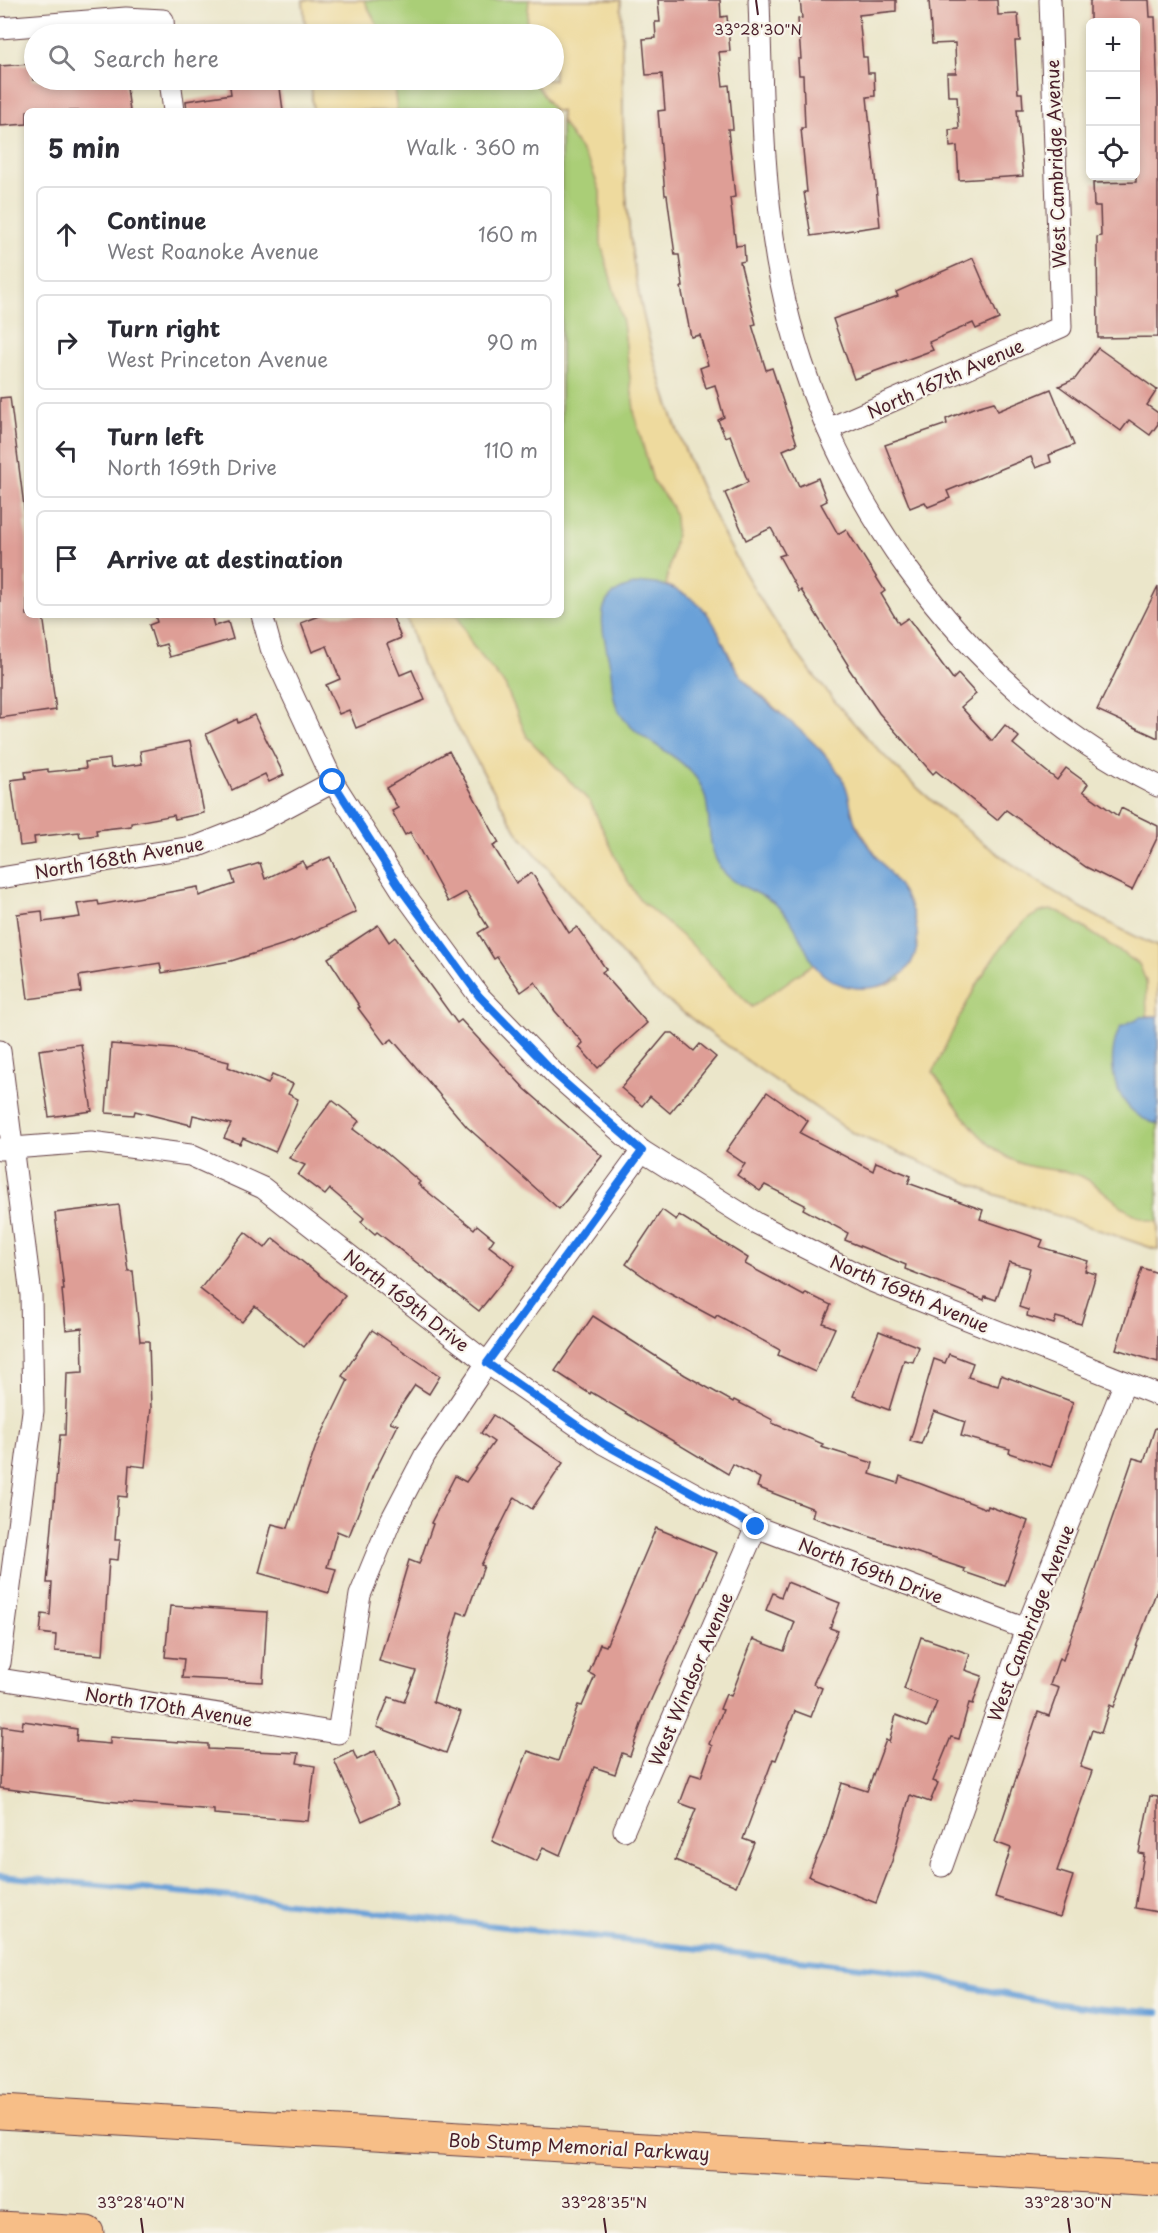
<!DOCTYPE html>
<meta charset="utf-8">
<style>
body{margin:0;font-family:"Playpen Sans",sans-serif;background:#f7f7f7;color:#2b2b33}
.controls{position:absolute;right:18px;top:18px;display:grid;overflow:hidden;border-radius:9px;box-shadow:0 3px 9px #0003}
.controls button{width:54px;height:54px;display:grid;place-items:center;padding:0;border:0;border-bottom:2px solid #e1e1e2;background:#fff;color:#2b2b33;font:30px sans-serif}
.stop{position:absolute;width:18px;height:18px;margin:-14px;border:4px solid #1a73e8;border-radius:50%;background:#fff}
.stop.end{background:#1a73e8;border-color:#fff;box-shadow:0 2px 6px #0008}
.list{margin:0;padding:0;list-style:none}
h2{display:flex;justify-content:space-between;align-items:center;height:78px;margin:0;padding:0 24px;font-size:26px}
h2 small{font-size:20px;font-weight:400;color:#7c7c81}
.list li{display:grid;grid-template-columns:39px 1fr auto;gap:18px;align-items:center;box-sizing:border-box;height:96px;margin:0 12px 12px;padding:0 12px;border:2px solid #e1e1e2;border-radius:9px}
.list b{display:block;font-size:22px;white-space:nowrap}
.list p{margin:0;font-size:20px;white-space:nowrap;color:#7c7c81}
.list em{font-size:20px;font-style:normal;color:#7c7c81}
.icon{flex:none;width:33px;height:33px;fill:none;stroke:currentColor;stroke-width:2;stroke-linecap:round;stroke-linejoin:round}
.map{position:relative;flex:none;width:1158px;height:2233px;overflow:hidden}
.search{position:absolute;background:#fff;box-shadow:0 3px 9px #0003;left:24px;top:24px;width:540px;height:66px;display:flex;align-items:center;gap:15px;box-sizing:border-box;padding:0 21px;border-radius:33px;color:#7c7c81;font-size:22px}
.panel{position:absolute;background:#fff;box-shadow:0 3px 9px #0003;left:24px;top:108px;width:540px;height:510px;border-radius:9px}
.map>svg:first-child{display:block}
.green{fill:#aace77;stroke:#7a7651;stroke-width:1.5}
.sand{fill:#eeda9e;stroke:#9c7c64;stroke-width:1.5}
.water{fill:#6aa1d8;stroke:#5a6082;stroke-width:1.5}
.lines{fill:none;stroke-linecap:round;stroke-linejoin:round}
.stream{stroke:#6aa1d8;stroke-width:6}
.building{fill:#de9e96}
.minor-casing{stroke:#623d43;stroke-width:23}
.motorway-casing{stroke:#623d43;stroke-width:35}
.minor{stroke:#fff;stroke-width:21}
.motorway{stroke:#f7be87;stroke-width:33}
.route{stroke:#1a73e8;stroke-width:8}
.ticks{fill:none;stroke:#4a1f2b;stroke-width:2}
.labels{text-anchor:middle;dominant-baseline:central;stroke-width:4.5;stroke-linejoin:round;paint-order:stroke}
.street-label{font-size:18px;fill:#4a1f2b;stroke:#f7f3e8}
.ticks-label{font-size:15px;text-anchor:middle;fill:#4a1f2b;stroke:#f7f3e8;stroke-width:4.5;stroke-linejoin:round;paint-order:stroke}
</style>
<div class="map">
<svg width="1158" height="2233" viewBox="0 0 1158 2233">
<rect width="100%" height="100%" fill="#f7f3e8"/>
<filter id="ink" filterUnits="userSpaceOnUse"><feTurbulence type="fractalNoise" baseFrequency=".0167" numOctaves="2"/><feDisplacementMap in="SourceGraphic" scale="12" xChannelSelector="R" yChannelSelector="G"/><feConvolveMatrix kernelMatrix="1 2 1 2 8 2 1 2 1" color-interpolation-filters="sRGB"/></filter>
<filter id="wash" filterUnits="userSpaceOnUse"><feTurbulence type="fractalNoise" baseFrequency=".008" numOctaves="4" result="noise"/><feDisplacementMap in="SourceGraphic" scale="24" xChannelSelector="R" yChannelSelector="G"/><feGaussianBlur stdDeviation="1.35" result="paint"/><feColorMatrix in="noise" values="0 0 0 0 0 0 0 0 0 0 0 0 0 0 0 0 0 1.4 0 .05"/><feComposite in="paint" operator="in"/></filter>
<g filter="url(#wash)">
<rect width="100%" height="100%" fill="#ebe6ca"/>
<path class="green" d="M303,0H621C624,94 620,192 637,285C692,576 888,825 1158,947V1250L994,1194L853,1133L756,1067L653,990L517,832L422,664L406,615H561V111H313L311,80H554V34H306Z"/>
<g class="sand">
<path d="M303,0H364L382,34H306Z"/>
<path d="M529,0H621C624,94 620,192 637,285C692,576 888,825 1158,947V1016H1147L1146,981L1139,964L1060,912C1011,893 949,1039 933,1073C958,1107 980,1149 1022,1164C1044,1172 1068,1167 1088,1180C1113,1195 1127,1219 1158,1222V1250L994,1194L853,1133L756,1067L653,990L517,832L422,664L406,615H457L472,645L505,685L527,737L590,802L625,877L640,900L692,945L752,1007L813,964C837,991 868,994 901,979L875,854L854,821L846,787L839,774L822,751L741,677L706,611L686,595L666,585L676,534L675,516L671,505L653,481L635,417L623,322L601,244L600,191L590,164L561,121V111H554L533,80H554V34H526Z"/>
<path d="M311,80H393L397,111H313Z"/>
</g>
<g class="water">
<path d="M645,583C666,584 685,591 700,606C721,625 724,655 742,677C765,706 799,724 823,753C832,763 843,776 847,790C851,802 851,816 857,827C876,863 912,888 917,931C925,996 831,1008 808,954C797,931 789,911 766,898C749,888 731,884 720,867C702,839 716,804 696,778C677,752 643,743 624,719C609,700 614,682 609,661C601,621 590,590 645,583Z"/>
<path d="M1158,1016V1124C1115,1115 1102,1061 1121,1026L1141,1017Z"/>
</g>
<g class="lines">
<path class="stream" d="M0,1876L254,1899L888,1970C942,1978 994,1994 1047,2002C1084,2008 1121,2011 1158,2012"/>
</g>
<g id="blocks">
<g class="building">
<path d="M658,0H720L721,17L727,16L730,51L719,52L723,86L729,85L733,129H728L735,197L730,198L736,246L744,245L745,261L740,262L756,324L752,325L766,370L772,368L797,444L783,450L799,486L818,478L827,501L821,504L838,534L846,529L885,591L881,594L899,624L908,618L953,679L958,674L976,694L961,707L992,741L1005,725L1019,737L1013,744L1057,780L1066,768L1088,784L1083,791L1118,816L1121,808L1158,826V836L1132,890L1086,867L1006,810L997,820L936,771L933,774L879,713L847,666L848,665L801,590L799,592L779,556L785,554L771,528L746,540L725,493L748,482L730,435L725,437L718,420L724,417L715,385L706,388L700,368L708,365L700,335L691,337L681,287H683L679,255H675L667,195H665L658,111L665,110L662,74L646,75L643,39L656,38L655,22H660Z"/>
<path d="M800,0H896V11L859,15L863,57H867L868,73H874L875,96L867,97L880,226L811,236L804,192H807L801,128H805L803,75H799L798,59H801L798,19L802,18Z"/>
<path d="M929,0H997L998,15L1018,14L1020,41H1015L1018,93H1022L1023,109H1017L1023,176L959,180L957,146L950,147L949,130L959,129L957,96H948L947,73H956L955,43L932,44Z"/>
<path d="M1090,0H1149L1150,17H1155L1158,97V337L1098,338L1097,237L1101,236L1100,206H1094L1093,183L1136,182V22H1090Z"/>
<path d="M31,64L33,80H126L130,111H27V124L0,126V66Z"/>
<path d="M229,80H279L283,111H187L186,101L231,94Z"/>
<path d="M973,258L999,319L976,329L973,323L929,342L933,350L854,379L833,319L898,296L896,292Z"/>
<path d="M1098,348L1157,390L1147,405L1158,413V424L1150,435L1129,420L1121,431L1059,386L1075,379Z"/>
<path d="M1051,389L1074,445L1049,455L1051,462L1036,468L1031,457L947,491L950,498L928,507L925,502L910,508L885,445L947,424L946,419L973,408L994,402L998,411Z"/>
<path d="M10,397L26,522H24L27,539V615H43L56,710L0,718V398Z"/>
<path d="M1158,586V738L1097,710Z"/>
<path d="M155,615H211L214,626L228,622L233,639L170,657L166,644L156,647L149,625L157,622Z"/>
<path d="M322,615H392L401,638L387,644L400,675L412,670L425,700L356,728L349,710L339,714L326,685L340,679L327,646L312,652L301,623Z"/>
<path d="M254,715L284,775L269,782L265,774L232,790L206,734L237,719L238,723Z"/>
<path d="M190,741L204,813L175,819L174,815L131,823V826L96,830L97,835L80,837L79,832L34,837L35,844L20,846L11,780L26,778L25,772L48,769V772L86,768L85,762L110,759L111,768L142,764L140,751Z"/>
<path d="M449,751L499,843L493,846L516,883L532,873L569,933L577,927L606,969L602,972L647,1023L598,1068L579,1047L583,1043L555,1011L535,982L521,992L497,957L494,959L478,933L488,927L466,892L448,902L410,832L405,835L392,811L398,808L386,788Z"/>
<path d="M330,857L356,912L294,941L231,961L162,973L160,963L79,976L81,992L28,999L17,914L42,911L43,922L80,917L77,904L98,901L99,905L198,887L199,896L235,884L231,872L260,863L265,879L302,861L306,868Z"/>
<path d="M378,925L389,942L395,937L457,1023L461,1020L525,1089L602,1156L559,1209L467,1127L392,1039L385,1044L358,1008L360,1007L328,958Z"/>
<path d="M667,1033H673L694,1051L700,1044L716,1057L670,1113L650,1096L642,1106L621,1088Z"/>
<path d="M81,1044L92,1111L49,1117L39,1050Z"/>
<path d="M111,1044L174,1049L229,1062L228,1067L268,1084L272,1075L293,1084L288,1094L298,1099L275,1152L243,1138L240,1144L224,1138L231,1124L193,1115L191,1125L135,1111L134,1115L106,1113Z"/>
<path d="M767,1092L808,1121L800,1133L873,1171L876,1162L911,1176L908,1183L983,1210L980,1219L1043,1240L1040,1247L1088,1261L1085,1271L1096,1274L1081,1324L1056,1317L1054,1324L1027,1316L1028,1310L1019,1307L1030,1268L1009,1262L996,1300L985,1296L984,1300L905,1269L906,1265L845,1240L848,1233L803,1209L805,1205L765,1185L760,1191L737,1175L745,1164L726,1151Z"/>
<path d="M332,1100L359,1121L353,1129L377,1147L378,1146L420,1182L418,1184L474,1229L477,1225L494,1239L489,1246L515,1266L479,1311L377,1232L375,1234L361,1222L364,1218L330,1189L325,1195L298,1175L305,1165L289,1158Z"/>
<path d="M119,1205L128,1271H133L140,1341H149L151,1408L145,1467L129,1465L127,1497L118,1496L115,1540H120L118,1560L109,1559L103,1655L55,1651L56,1635L40,1633L42,1614L50,1615L52,1583H47L60,1435H65L67,1373L83,1372L82,1328L66,1330L62,1290H64L55,1213Z"/>
<path d="M662,1210L676,1220L679,1215L748,1258L745,1264L804,1296L806,1293L831,1305L823,1323L835,1328L815,1372L778,1355L780,1350L717,1315L715,1318L663,1290L626,1264Z"/>
<path d="M245,1232L265,1248L273,1238L345,1296L304,1347L255,1306L242,1322L200,1289Z"/>
<path d="M1142,1268L1158,1273V1362L1116,1349Z"/>
<path d="M593,1316L685,1375L733,1402L734,1400L773,1420L772,1423L823,1444L821,1447L873,1463L870,1474L898,1483L900,1476L987,1509L988,1506L1028,1521L1005,1586L964,1572L965,1569L812,1517L814,1509L757,1487L760,1478L733,1464L728,1474L591,1392L590,1394L555,1371Z"/>
<path d="M372,1330L440,1376L429,1394L415,1385L390,1422L398,1425L373,1475L349,1536L337,1531L327,1567L336,1569L329,1593L259,1573L272,1524L288,1528L316,1446L348,1380L342,1376Z"/>
<path d="M879,1331L919,1347L913,1362L904,1360L889,1410L853,1396Z"/>
<path d="M949,1354L973,1363L968,1377L998,1386L1001,1375L1073,1402L1051,1467L1009,1453L1010,1449L961,1436L965,1422L934,1411L921,1444L910,1441L934,1359L945,1363Z"/>
<path d="M493,1415L563,1463L532,1509L515,1497L481,1565L484,1566L466,1615L458,1612L433,1702L461,1712L446,1753L377,1727L389,1697L404,1702L416,1671L379,1661L409,1560L419,1564L433,1524L431,1523L455,1476L466,1482L494,1442L481,1433Z"/>
<path d="M1155,1428H1158V1587L1114,1707L1110,1705L1101,1733L1092,1730L1080,1767L1092,1771L1057,1871L1073,1876L1060,1917L995,1897L1011,1848L995,1842L1038,1712L1049,1716L1059,1688L1050,1685L1059,1658L1063,1660L1133,1458L1144,1461Z"/>
<path d="M656,1528L717,1553L645,1713L630,1756L622,1753L615,1774L594,1767L560,1855L543,1847L537,1861L492,1841L528,1751L558,1761L578,1705L582,1706L595,1676L589,1673L600,1644L606,1646Z"/>
<path d="M787,1582L840,1603L830,1628L838,1631L813,1684L822,1688L811,1717L795,1711L776,1760L773,1759L743,1839L754,1843L736,1886L675,1860L696,1809L680,1803L691,1774L701,1777L712,1746L709,1744L723,1710L720,1709L726,1694L731,1696L753,1639L784,1651L795,1622L766,1610L773,1593L781,1597Z"/>
<path d="M170,1606L267,1612L263,1682L182,1678L184,1659L165,1657Z"/>
<path d="M921,1637L970,1654L965,1670L982,1676L973,1704L969,1703L959,1739L951,1737L933,1781L938,1783L930,1802L910,1795L892,1861L876,1903L808,1876L826,1835L842,1783L867,1791L886,1740L889,1742L896,1715L927,1727L937,1702L904,1689Z"/>
<path d="M23,1721L77,1729L76,1741L110,1744V1737L208,1744V1749L299,1753L297,1763L315,1766L308,1821L214,1814V1810L105,1801L0,1788L2,1726L22,1729Z"/>
<path d="M353,1751L357,1760L375,1751L399,1804L362,1821L334,1760Z"/>
<path d="M1150,1796L1158,1797V1912L1135,1908L1144,1854L1139,1853Z"/>
</g>
</g>
</g>
<g filter="url(#ink)">
<use href="#blocks" fill-opacity="0" stroke="#623d43" stroke-width="1.5"/>
<g class="lines">
<defs>
<g id="minor">
<path d="M759,0C762,88 762,175 777,262C814,478 960,688 1158,786"/>
<path d="M0,28L126,18L163,20L164,34"/>
<path d="M170,80L174,111"/>
<path d="M828,429L1061,327L1050,0"/>
<path d="M262,615L271,648L333,782L403,892L479,996L557,1076L642,1151L756,1223L869,1280L1158,1395"/>
<path d="M0,878L198,846L256,823L333,782"/>
<path d="M0,1051L31,1295L33,1411L0,1663"/>
<path d="M0,1149L91,1142L190,1155L263,1188L487,1363L604,1444L756,1527L1026,1629"/>
<path d="M0,1679L338,1733L360,1595L390,1522L425,1455L487,1363L642,1151"/>
<path d="M624,1830L756,1527"/>
<path d="M942,1866L1026,1629L1125,1382"/>
</g>
<g id="motorway">
<path d="M0,2112L1158,2180"/>
<path d="M0,2228L87,2233"/>
</g>
</defs>
<use href="#minor" class="minor-casing"/>
<use href="#motorway" class="motorway-casing"/>
<use href="#minor" class="minor"/>
<use href="#motorway" class="motorway"/>
</g>
</g>
<g class="lines" filter="url(#ink)">
<path class="route" d="M333,782L403,892L479,996L557,1076L642,1151L487,1363L604,1444L756,1527"/>
</g>
<path class="ticks" d="M756,0L758,15M141,2218L143,2233M604,2218L606,2233M1068,2218L1070,2233"/>
<g class="labels">
<g class="street-label">
<text transform="translate(1055 164) rotate(-92)">West Cambridge Avenue</text>
<text transform="translate(945 378) rotate(-24)">North 167th Avenue</text>
<text transform="translate(119 857) rotate(-10)">North 168th Avenue</text>
<text transform="translate(910 1293) rotate(23)">North 169th Avenue</text>
<text transform="translate(407 1300) rotate(38)">North 169th Drive</text>
<text transform="translate(871 1570) rotate(21)">North 169th Drive</text>
<text transform="translate(1030 1623) rotate(-69)">West Cambridge Avenue</text>
<text transform="translate(690 1679) rotate(-67)">West Windsor Avenue</text>
<text transform="translate(169 1706) rotate(9)">North 170th Avenue</text>
<text transform="translate(579 2146) rotate(3)">Bob Stump Memorial Parkway</text>
</g>
</g>
<g class="ticks-label">
<text x="758" y="35">33°28'30"N</text>
<text x="141" y="2208">33°28'40"N</text>
<text x="604" y="2208">33°28'35"N</text>
<text x="1068" y="2208">33°28'30"N</text>
</g>
</svg>
<div class="controls">
<button>+</button>
<button>−</button>
<button><svg class="icon" aria-label="locate" viewBox="0 0 24 24"><circle cx="12" cy="12" r="6"/><path d="M12 2v4M12 18v4M2 12h4M18 12h4"/></svg></button>
</div>
<div class="stop" style="left:333px;top:782px"></div>
<div class="stop end" style="left:756px;top:1527px"></div>
<div class="search"><svg class="icon" aria-label="search" viewBox="0 0 24 24"><circle cx="10" cy="10" r="6"/><path d="M15 15l6 6"/></svg>Search here</div>
<section class="panel">
<h2>5 min<small>Walk · 360 m</small></h2>
<ul class="list">
<li><svg class="icon" aria-label="ahead" viewBox="0 0 24 24"><path d="M12 20V5M6 11l6-6 6 6"/></svg><div><b>Continue</b><p>West Roanoke Avenue</p></div><em>160 m</em></li>
<li><svg class="icon" aria-label="right" viewBox="0 0 24 24"><path d="M7 20v-9h11M14 6l5 5-5 5"/></svg><div><b>Turn right</b><p>West Princeton Avenue</p></div><em>90 m</em></li>
<li><svg class="icon" aria-label="left" viewBox="0 0 24 24"><path d="M17 20v-9H6M10 6l-5 5 5 5"/></svg><div><b>Turn left</b><p>North 169th Drive</p></div><em>110 m</em></li>
<li><svg class="icon" aria-label="arrive" viewBox="0 0 24 24"><path d="M6 21V4h12l-3 4 3 4H6"/></svg><div><b>Arrive at destination</b></div></li>
</ul>
</section>
</div>
